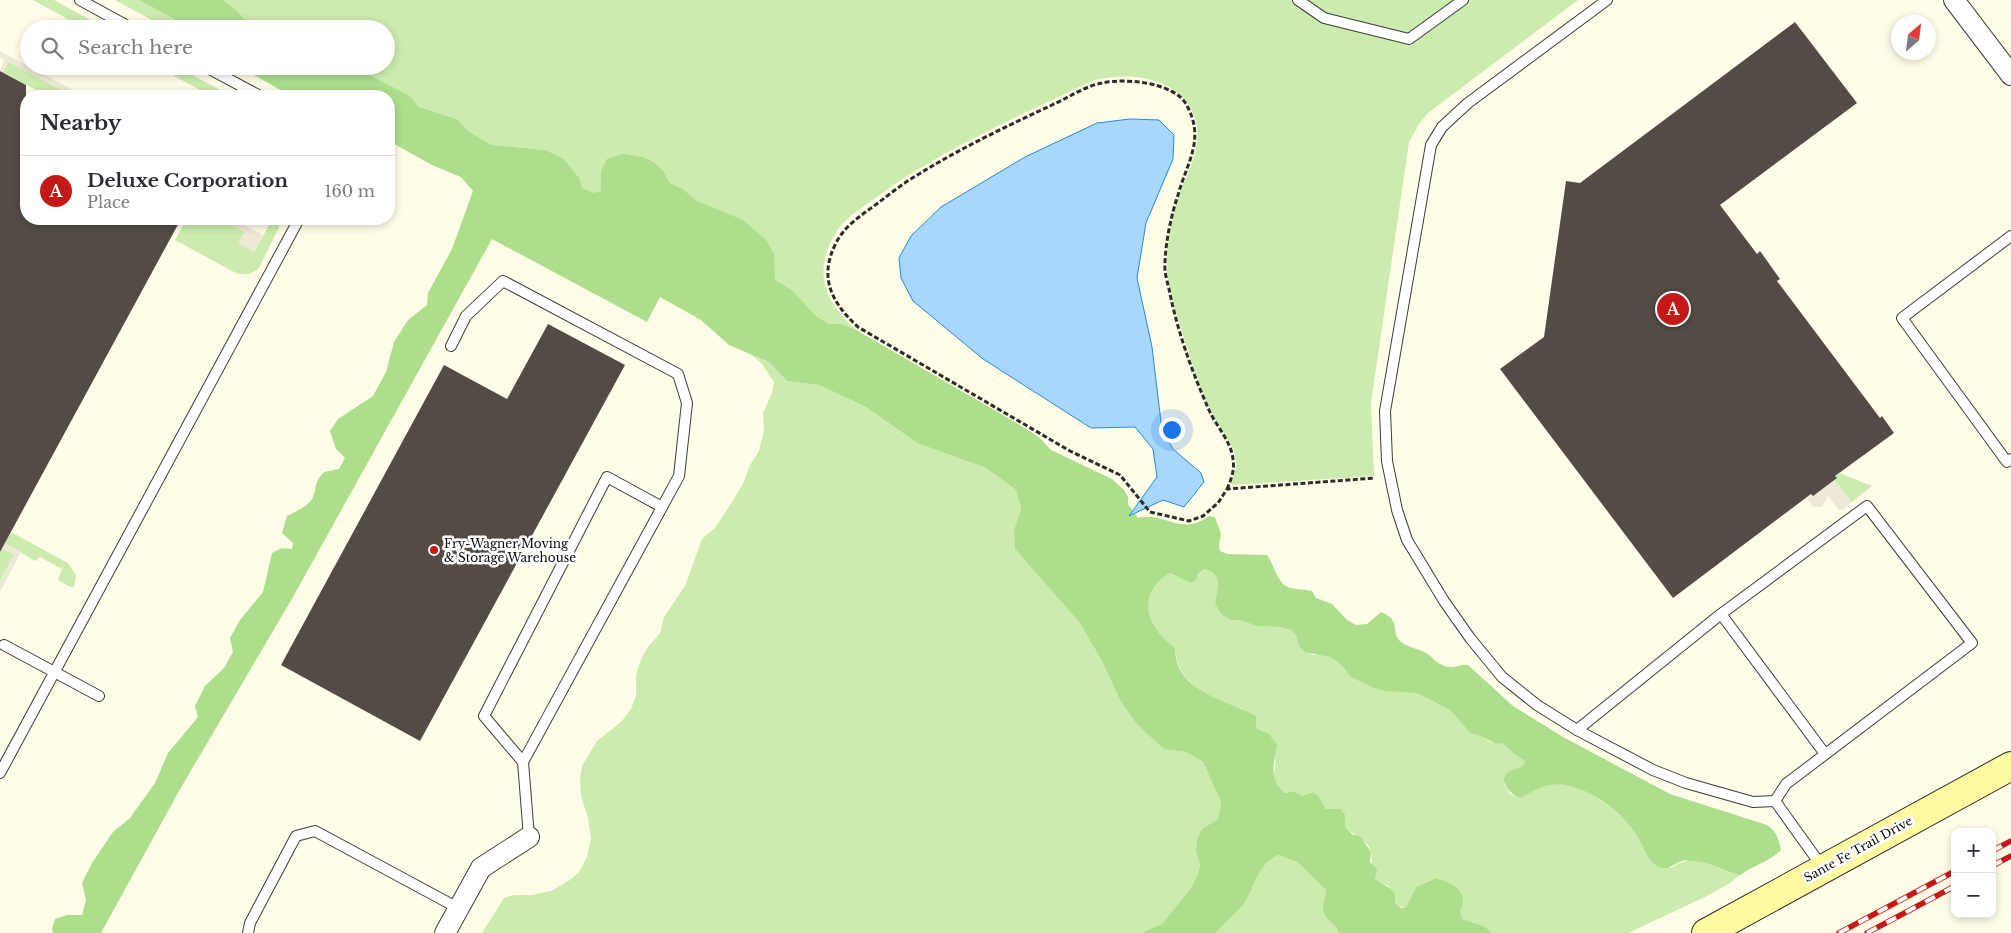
<!DOCTYPE html>
<meta charset="utf-8">
<style>
body{margin:0;font-family:"Libre Baskerville",serif;background:#f2f2f3;color:#2b2b33}
.controls{position:absolute;right:15px;bottom:15px;display:grid;overflow:hidden;border-radius:10px;box-shadow:0 2px 8px #0003}
.controls button{width:45px;height:45px;display:grid;place-items:center;padding:0;border:0;border-bottom:1px solid #e1e1e2;background:#fff;color:#2b2b33;font:25px sans-serif}
.compass{position:absolute;left:1891px;top:15px;width:45px;height:45px;border-radius:50%;background:#fff;box-shadow:0 2px 8px #0003;rotate:28deg}
.you{position:absolute;left:1171px;top:429px;width:18px;height:18px;margin:-12px;border:4px solid #fff;border-radius:50%;background:#1a73e8;box-shadow:0 0 0 8px #1a73e833}
.badge{display:grid;place-items:center;width:32px;height:32px;border-radius:50%;background:#c41918;color:#fff;font-size:16px;font-weight:700}
.pin{position:absolute;translate:-50% -50%;border:2px solid #fff;box-shadow:0 1px 5px #0006}
.list{margin:0;padding:0;list-style:none}
h2{display:flex;justify-content:space-between;align-items:center;height:65px;margin:0;padding:0 20px;font-size:21px}
h2 small{font-size:16px;font-weight:400;color:#7c7c81}
.list li{display:grid;grid-template-columns:32px 1fr auto;gap:15px;align-items:center;box-sizing:border-box;height:70px;padding:0 20px;border-top:1px solid #e1e1e2}
.list b{display:block;font-size:19px;white-space:nowrap}
.list p{margin:0;font-size:16px;white-space:nowrap;color:#7c7c81}
.list em{font-size:16px;font-style:normal;color:#7c7c81}
.icon{flex:none;width:28px;height:28px;fill:none;stroke:currentColor;stroke-width:2;stroke-linecap:round;stroke-linejoin:round}
.map{position:relative;flex:none;width:2011px;height:933px;overflow:hidden}
.search{position:absolute;background:#fff;box-shadow:0 2px 8px #0003;left:20px;top:20px;width:375px;height:55px;display:flex;align-items:center;gap:12px;box-sizing:border-box;padding:0 18px;border-radius:28px;color:#7c7c81;font-size:19px}
.panel{position:absolute;background:#fff;box-shadow:0 2px 8px #0003;left:20px;top:90px;width:375px;height:135px;border-radius:20px}
.map>svg:first-child{display:block}
.green{fill:#cbecae}
.forest{fill:#adde8c}
.plaza{fill:#eee9d7}
.water{fill:#a7d7fb;stroke:#2889d8}
.building{fill:#534c46}
.lines{fill:none;stroke-linecap:round;stroke-linejoin:round}
.lane-casing{stroke:#3d3d3d;stroke-width:12}
.street-casing{stroke:#3d3d3d;stroke-width:22}
.secondary-casing{stroke:#2c2c2c;stroke-width:30}
.path{stroke:#2c2c2c;stroke-width:3;stroke-dasharray:5 2.5;stroke-linecap:butt}
.lane{stroke:#fff;stroke-width:10}
.street{stroke:#fff;stroke-width:20}
.secondary{stroke:#fffaa2;stroke-width:28}
.rail-casing{stroke:#c41918;stroke-width:5.5}
.rail{stroke:#fff;stroke-width:4;stroke-dasharray:11;stroke-linecap:butt}
.poi-dot{fill:#c41918;stroke:#fff;stroke-width:2}
.labels{text-anchor:middle;dominant-baseline:central;stroke-width:5;stroke-linejoin:round;paint-order:stroke}
.poi-label{font-size:12px;fill:#0a0a0a;stroke:#fff;text-anchor:start}
.street-label{font-size:12px;fill:#0a0a0a;stroke:#fff}
</style>
<div class="map">
<svg width="2011" height="933" viewBox="0 0 2011 933">
<rect width="100%" height="100%" fill="#fffce7"/>
<g class="green">
<path d="M33,0H54L107,29H86Z"/>
<path d="M115,0H139L172,18L187,29H168Z"/>
<path d="M223,0H1578L1428,113L1419,124L1409,142L1371,403L1374,476L1231,485C1232,478 1237,468 1236,460C1234,442 1219,428 1212,413C1200,389 1192,363 1184,338C1177,315 1167,290 1167,265C1167,243 1172,218 1178,198C1188,169 1207,142 1192,111C1176,76 1125,71 1092,81C1079,86 1067,94 1054,99C993,128 929,158 874,199C862,208 848,216 839,228C811,268 823,302 858,331L843,324H829L816,316L792,290L774,280V267L683,189L670,183L663,171H601V191L594,194L582,188L580,179L564,159L546,150L492,145L468,131L457,119L419,107L410,96L354,69L352,66H386V29C363,29 262,33 248,23C240,17 232,7 223,0Z"/>
<path d="M9,62L73,96H47L3,72Z"/>
<path d="M156,66H176L231,96H211Z"/>
<path d="M187,219H222L245,232L254,252L272,220L276,221L279,227L260,266L257,270L249,274H239L232,271L175,240Z"/>
<path d="M751,354L769,362L787,381L819,385L866,407L917,443L986,468L1016,490L1021,509L1014,530L1015,549L1080,623L1103,663L1120,700L1164,749L1186,752L1203,762L1221,802L1218,819L1202,829L1196,852L1200,865L1198,874L1191,888L1162,924L1147,930L1143,933H482L504,898L513,895H532L551,891L570,880L579,872L583,865L587,857L591,838L588,818L581,796L580,780L582,766L597,741L621,722L631,709L636,696V676L641,659L648,647L660,633L664,617L685,586L702,539L715,528L727,510L743,484L750,465L759,451L764,430L763,413L772,393L774,382L762,364Z"/>
<path d="M1840,473L1844,475L1872,486L1852,502L1833,478Z"/>
<path d="M11,532L68,563L76,575L74,587H70L58,580L62,569L40,557L35,561L5,543Z"/>
<path d="M2,548L14,555L0,581V552Z"/>
<path d="M1204,569C1224,574 1217,588 1215,604L1222,615L1231,620L1243,621L1256,626L1280,627L1291,630L1296,635L1299,646L1313,655L1320,654L1330,657L1338,662L1345,671L1400,691L1416,693L1429,699L1451,711L1470,733L1483,737L1490,742L1502,743L1514,754L1525,761C1523,768 1518,769 1511,770L1504,784L1510,794L1519,798C1530,793 1537,787 1550,785C1596,778 1643,839 1671,868C1700,849 1713,871 1740,875L1730,883L1709,895L1628,933H1492L1484,926L1462,919L1459,911L1463,900L1436,878L1416,887L1406,907C1394,908 1392,896 1389,886C1361,877 1379,857 1367,844C1361,838 1352,834 1345,827V815L1326,809L1319,797L1314,792L1302,796L1294,791L1285,793C1267,778 1277,776 1275,757C1275,750 1271,741 1269,734L1256,728L1243,709C1214,702 1175,682 1175,648C1145,627 1135,594 1170,573L1190,583Z"/>
<path d="M1278,855L1297,862L1326,890C1326,896 1322,905 1323,910C1324,920 1337,924 1339,933H1216C1224,923 1235,915 1243,905C1256,887 1255,867 1278,855Z"/>
</g>
<g class="forest">
<path d="M139,0H223L236,10L249,24L272,29H187L172,18Z"/>
<path d="M238,66H352L410,96L419,107L457,119L468,131L492,145L546,150L564,159L580,179L582,188L594,193L601,191V171L607,159L623,154L643,157L655,163L663,171L670,183L683,189L697,201L743,220L766,240L774,254L775,280L792,290L816,316L829,324H843L858,331L1015,422L1039,437L1051,450L1112,479L1124,490L1128,497V504L1138,518C1165,511 1180,537 1209,516L1215,517L1221,534L1219,544L1220,551L1227,554L1267,555C1275,565 1276,584 1291,588C1297,590 1305,589 1312,591L1316,598L1332,604L1347,620L1356,625L1367,624L1381,612C1403,621 1389,632 1401,642C1407,647 1419,649 1426,653C1434,658 1440,667 1449,667C1456,668 1462,664 1468,665L1513,706L1563,737L1670,794L1767,825C1776,831 1779,839 1781,850C1769,862 1754,865 1740,875C1723,872 1711,861 1693,861C1690,861 1685,860 1682,861C1672,864 1668,872 1657,866C1645,858 1643,842 1634,831C1618,808 1579,780 1550,785C1537,787 1530,794 1519,798C1510,794 1496,779 1510,771C1517,767 1522,770 1525,761L1514,754L1502,743L1496,744L1483,737L1470,733L1451,711L1429,699L1416,693L1385,691L1372,687L1351,677L1338,662L1330,657L1305,652L1299,646L1296,635L1291,630L1280,627L1256,626L1243,621L1231,620L1222,615L1215,604C1217,588 1224,574 1204,569L1198,574L1196,580L1190,583L1170,573C1135,594 1146,627 1175,648C1175,692 1227,700 1256,716V728L1269,734L1277,745C1274,764 1268,779 1285,793L1294,791L1302,796L1314,792L1319,797L1326,809H1341L1345,815V827L1353,835L1360,836L1371,852L1370,862L1377,869L1375,878C1381,884 1389,886 1395,893V903L1401,908L1406,907L1416,887L1436,878C1446,882 1462,886 1463,900C1463,908 1458,908 1462,919L1484,926L1492,933H1339C1337,924 1324,920 1323,910C1322,905 1326,896 1326,890L1297,862L1278,855C1255,867 1256,887 1243,905C1235,915 1224,923 1216,933H1143L1147,930L1162,924L1191,888L1198,874L1200,865L1196,852L1197,840L1202,829L1218,819L1221,802L1203,762L1186,752L1164,749L1137,724L1120,700L1103,663L1080,623L1015,549L1014,530L1021,509L1016,490L986,468L917,443L866,407L819,385L787,381L769,362L729,345L701,320L660,297L647,322L492,239L293,597L179,791L101,933H53L52,929L55,919L67,915H82L86,900L82,883L92,863L113,832L130,818L155,783L168,753L198,717L195,706L205,686L224,668L233,652L230,638L240,620L263,592L272,553L282,548L292,549L293,543L282,533L287,516C295,512 309,506 313,497C318,485 313,484 324,472L339,469L345,458L336,449L330,431L338,419L373,396L386,372L394,342L408,320L427,305L428,293L452,249L473,191L461,177L432,165L389,141V96H302L284,92Z"/>
</g>
<g class="plaza">
<path d="M0,51L84,96H73L9,62L3,72L0,71L4,60L0,57Z"/>
<path d="M222,219H234L263,235L254,252L238,243L245,232Z"/>
<path d="M1833,478L1852,502L1844,509L1839,510L1828,496L1822,507H1813L1807,498Z"/>
<path d="M5,543L21,552L0,592V581L14,555L2,548Z"/>
</g>
<path class="water" d="M1130,119L1159,120L1174,135L1173,159L1146,223L1137,278L1152,347L1162,430L1173,449L1201,473L1204,482L1184,507L1163,500L1129,516L1157,477L1153,449L1135,427L1091,428L983,359L913,301L901,278L899,258L911,236L941,207L1025,157L1097,123Z"/>
<g class="building">
<path d="M1795,22L1857,103L1720,205L1757,254L1760,251L1780,279L1777,281L1880,418L1882,416L1894,433L1835,476L1837,478L1813,496L1811,494L1673,598L1500,369L1544,337L1566,181L1580,183Z"/>
<path d="M0,71L26,85V219H181L0,552Z"/>
<path d="M548,324L625,365L420,741L281,665L444,365L507,399Z"/>
</g>
<g class="lines">
<defs>
<g id="lane">
<path d="M80,0L133,29"/>
<path d="M1298,0L1324,18L1409,39L1463,0"/>
<path d="M1607,0L1468,103L1442,127L1431,145L1385,411L1387,461L1397,510L1407,540L1444,601L1470,638L1502,677L1537,705L1577,730L1653,770L1686,783L1753,802L1775,801L1823,868"/>
<path d="M204,66L260,96"/>
<path d="M2011,236L1902,318L2007,462L2011,459"/>
<path d="M451,346L466,316L503,281L678,374L687,403L679,476L523,762L529,837"/>
<path d="M1721,614L1825,754"/>
<path d="M4,645L99,696"/>
<path d="M1577,730L1721,614L1867,506L1972,643L1786,784L1775,801"/>
<path d="M523,762L484,716L607,477L662,507"/>
<path d="M0,773L299,219"/>
<path d="M248,933L250,923L296,836L315,831L458,908"/>
</g>
<g id="street">
<path d="M1954,0L2011,75"/>
<path d="M445,933L481,868L529,837"/>
</g>
<path id="secondary" d="M1706,933L2011,766"/>
</defs>
<use href="#lane" class="lane-casing"/>
<use href="#street" class="street-casing"/>
<use href="#secondary" class="secondary-casing"/>
<path class="path" d="M1227,489C1231,480 1235,469 1233,459C1231,441 1216,426 1209,410C1192,372 1177,330 1169,289C1167,281 1164,271 1165,262C1166,240 1171,216 1178,195C1187,162 1206,139 1186,104C1173,82 1125,78 1102,83C1085,86 1068,98 1052,105C1007,126 961,148 919,174C905,182 891,193 878,203C862,215 845,225 836,243C818,278 832,303 858,327L1070,451L1120,475L1150,512L1189,521L1203,516L1218,503L1227,489L1375,478"/>
<use href="#lane" class="lane"/>
<use href="#street" class="street"/>
<use href="#secondary" class="secondary"/>
<defs>
<g id="rail">
<path d="M1992,851L2011,841"/>
<path d="M1992,866L2011,856"/>
<path d="M1839,933L1955,871"/>
<path d="M1867,933L1955,886"/>
</g>
</defs>
<use href="#rail" class="rail-casing"/>
<use href="#rail" class="rail"/>
</g>
<circle class="poi-dot" cx="434" cy="550" r="5"/>
<g class="labels">
<g class="poi-label">
<text x="444" y="543">Fry-Wagner Moving<tspan x="444" dy="14">&amp; Storage Warehouse</tspan></text>
</g>
<g class="street-label">
<text transform="translate(1858 849) rotate(-29)">Sante Fe Trail Drive</text>
</g>
</g>
</svg>
<div class="controls">
<button>+</button>
<button>−</button>
</div>
<svg class="compass" viewBox="-18 -18 36 36"><path d="M0-13l5 13h-10z" fill="#e53935"/><path d="M0 13l5-13h-10z" fill="#7c7c81"/></svg>
<div class="you"></div>
<div class="pin badge" style="left:1673px;top:309px">A</div>
<div class="search"><svg class="icon" aria-label="search" viewBox="0 0 24 24"><circle cx="10" cy="10" r="6"/><path d="M15 15l6 6"/></svg>Search here</div>
<section class="panel">
<h2>Nearby<small></small></h2>
<ul class="list">
<li><span class="badge">A</span><div><b>Deluxe Corporation</b><p>Place</p></div><em>160 m</em></li>
</ul>
</section>
</div>
